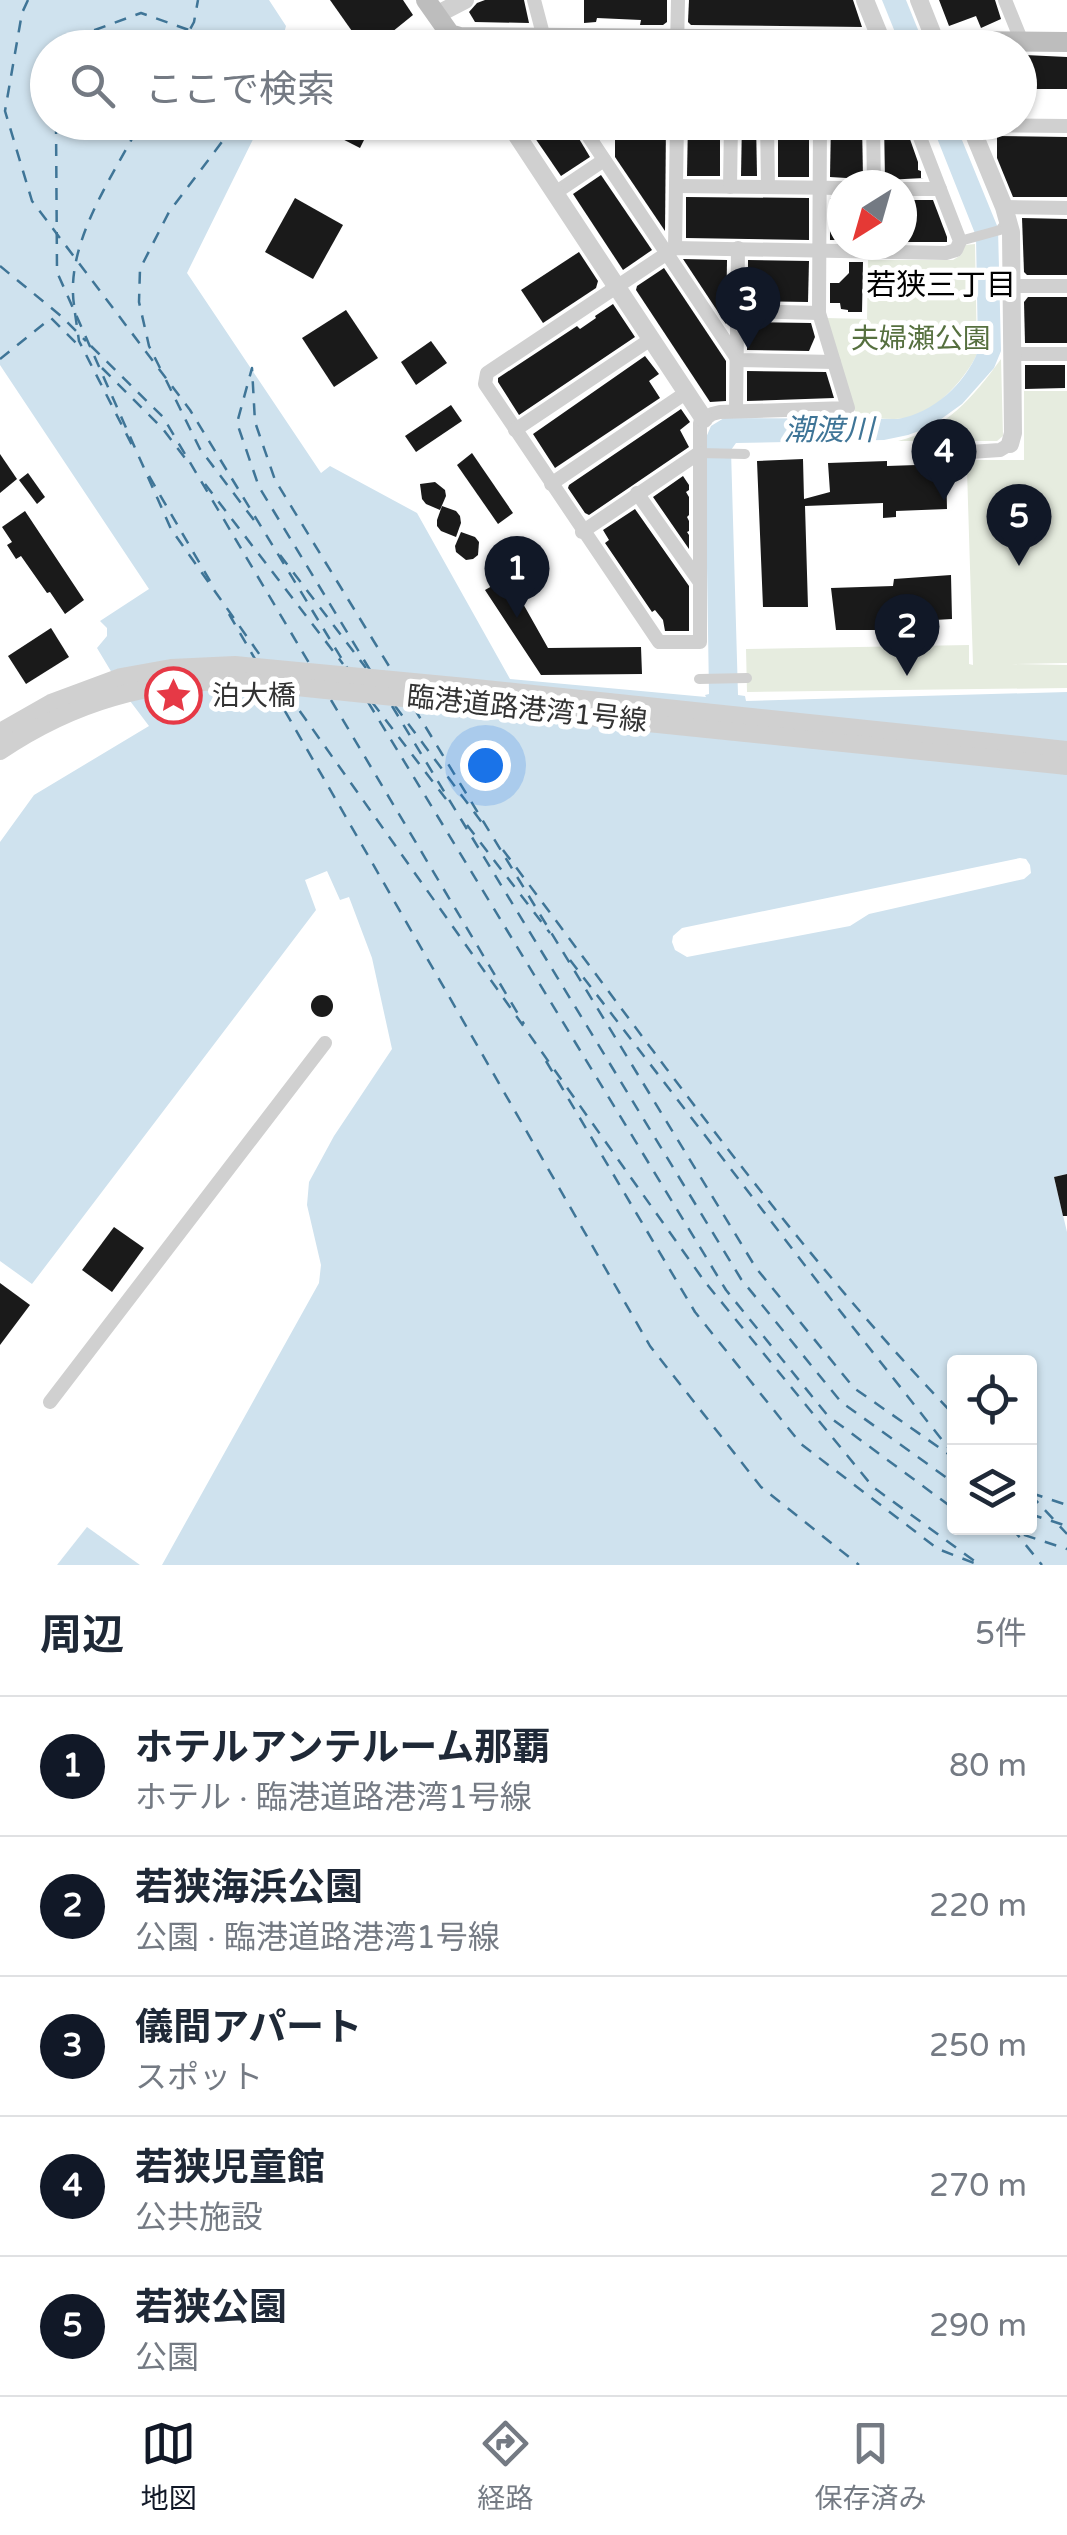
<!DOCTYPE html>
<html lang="ja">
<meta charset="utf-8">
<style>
body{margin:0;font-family:"Varela Round","Noto Sans JP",sans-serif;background:#f6f6f7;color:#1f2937}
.controls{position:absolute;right:30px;bottom:30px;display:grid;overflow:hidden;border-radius:10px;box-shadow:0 2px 8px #0004}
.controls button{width:90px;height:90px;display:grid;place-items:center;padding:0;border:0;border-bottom:2px solid #e0e1e3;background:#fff;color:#1f2937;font:50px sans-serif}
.compass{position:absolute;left:827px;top:170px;width:90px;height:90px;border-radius:50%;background:#fff;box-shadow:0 2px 8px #0004;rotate:217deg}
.you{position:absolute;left:485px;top:765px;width:35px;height:35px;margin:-25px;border:8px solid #fff;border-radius:50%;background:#1a73e8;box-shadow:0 0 0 15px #1a73e833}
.badge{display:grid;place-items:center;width:65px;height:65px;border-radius:50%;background:#111827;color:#fff;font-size:32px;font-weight:700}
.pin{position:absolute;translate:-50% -82px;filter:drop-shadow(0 2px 5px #0008)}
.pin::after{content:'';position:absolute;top:52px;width:35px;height:30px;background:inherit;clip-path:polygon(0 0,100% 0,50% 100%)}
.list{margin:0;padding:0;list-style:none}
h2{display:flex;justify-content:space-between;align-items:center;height:130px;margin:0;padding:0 40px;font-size:42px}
h2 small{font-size:32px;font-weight:400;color:#747a83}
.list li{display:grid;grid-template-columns:65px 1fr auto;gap:30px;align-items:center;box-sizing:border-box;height:140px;padding:0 40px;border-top:2px solid #e0e1e3}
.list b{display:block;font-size:38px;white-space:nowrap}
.list p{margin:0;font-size:32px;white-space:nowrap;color:#747a83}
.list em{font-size:32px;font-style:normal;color:#747a83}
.icon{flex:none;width:55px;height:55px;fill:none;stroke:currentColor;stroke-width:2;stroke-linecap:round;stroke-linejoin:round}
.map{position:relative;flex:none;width:1067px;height:1565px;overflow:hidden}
.search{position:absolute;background:#fff;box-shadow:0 2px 8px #0004;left:30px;right:30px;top:30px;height:110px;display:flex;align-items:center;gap:25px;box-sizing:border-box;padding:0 35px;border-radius:55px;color:#747a83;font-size:38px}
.sheet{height:830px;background:#fff}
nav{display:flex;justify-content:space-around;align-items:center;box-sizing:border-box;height:140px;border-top:2px solid #e0e1e3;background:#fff;font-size:28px;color:#747a83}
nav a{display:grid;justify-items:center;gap:5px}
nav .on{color:#111827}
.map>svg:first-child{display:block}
.green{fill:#e6ecdf}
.water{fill:#cfe2ee;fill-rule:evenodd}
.pier{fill:#fff}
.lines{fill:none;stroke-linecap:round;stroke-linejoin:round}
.ferry{stroke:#3f7597;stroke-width:2.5;stroke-dasharray:12 10;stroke-linecap:butt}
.building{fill:#1a1a1a}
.pedestrian{stroke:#d0d0d0;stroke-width:10}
.minor{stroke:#d0d0d0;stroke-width:14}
.tertiary{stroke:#d0d0d0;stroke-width:18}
.secondary{stroke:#bdbdbd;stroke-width:20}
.labels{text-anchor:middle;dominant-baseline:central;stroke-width:10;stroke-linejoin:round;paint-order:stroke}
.park-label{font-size:28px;fill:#56703f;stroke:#fff}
.poi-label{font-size:28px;fill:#333;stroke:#fff;text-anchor:start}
.street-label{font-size:28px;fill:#333;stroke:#fff}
.neighbourhood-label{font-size:30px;fill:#000;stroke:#fff}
.water-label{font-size:30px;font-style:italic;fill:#3f7597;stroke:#fff}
</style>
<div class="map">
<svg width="1067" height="1565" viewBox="0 0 1067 1565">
<rect width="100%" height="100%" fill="#fff"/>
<g class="green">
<path d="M975,244L977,354C967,376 939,408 915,416C898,422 875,417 857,417L826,318L867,319L868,260H953L961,255L965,245Z"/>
<path d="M1001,359L1003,436L997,441H898C947,428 972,399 1001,359Z"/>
<path d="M1024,391H1067V663L1011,664L1067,665V688L747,692L746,649L969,645V664L973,665L967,470L975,460H1024Z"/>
</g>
<g class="water">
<path d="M0,0H269L286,26L283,37L298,44V47L48,48V122L261,123L187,273L321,473L330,466L417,513L510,679L706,697L705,695L709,694L705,440L711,426L724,418L898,419C933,413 965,384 978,351L976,236L931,123H955L998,228L1001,351L994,368L962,404L930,427L908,435L884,440L736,443L731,450L738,695L745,696L746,701L1067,692V1174L1054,1177L1067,1232V1565H162L319,1283L321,1265L307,1205L309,1182L334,1136L392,1049L372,958L349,897L340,900L327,871L305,880L316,910L32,1284L0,1261V842L34,795L149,726L124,693L97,648L107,636V628L100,621L149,589L0,365ZM954,1362H1030V1528H954Z"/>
<path d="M882,0H906L925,47H901Z"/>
<path d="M87,1527L140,1565H57Z"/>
</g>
<path class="pier" d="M1020,858L1026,859L1030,865L1031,873L1024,879L869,914L850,926L687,957L675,950L672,942L673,936L682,928Z"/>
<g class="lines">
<g class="ferry">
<path d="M28,0L22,13L5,111L32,201L190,410L348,669"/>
<path d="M82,48L92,31L141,13L220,41L225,48"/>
<path d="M180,48L194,22L198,0"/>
<path d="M56,122L57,272L171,529L262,658"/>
<path d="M0,266L61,316L86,341"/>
<path d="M74,305C65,243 113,176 141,122"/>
<path d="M75,313L79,341L133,447"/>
<path d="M91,346L163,417L309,663"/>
<path d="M0,359L51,318L78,345"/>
<path d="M102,368L163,429L188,462"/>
<path d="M160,368L149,346L139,302L140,269L169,212L237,122"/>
<path d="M166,380L200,449L260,528"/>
<path d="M149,476L210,581"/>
<path d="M205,484L343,664"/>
<path d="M280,555L366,668"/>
<path d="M229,614L255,659"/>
<path d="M370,670L259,487L237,423L252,368L255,422L275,480L392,671"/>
<path d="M274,692L650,1346L761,1487L859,1565"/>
<path d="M287,693L705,1282L873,1487L980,1565"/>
<path d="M331,700L524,1024"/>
<path d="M368,702L726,1290L828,1416L954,1509"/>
<path d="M372,702L446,799"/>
<path d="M392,706L741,1279L841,1402L954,1483"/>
<path d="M395,706L483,824"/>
<path d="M414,708L756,1268L854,1388L954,1458"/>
<path d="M467,825L550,933"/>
<path d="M503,850C648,1042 787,1241 954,1415"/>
<path d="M570,960L837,1307L954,1455"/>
<path d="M546,1061L695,1312L801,1444L938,1549L974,1563"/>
<path d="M1031,1493L1067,1505"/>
<path d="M1030,1494L1067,1534"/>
<path d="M1030,1514L1067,1526"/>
<path d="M1003,1528L1067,1549"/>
<path d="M1012,1528L1042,1565"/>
</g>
</g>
<g class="building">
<path d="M330,0H403L413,15L392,32L354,34Z"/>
<path d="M485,0H524L529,23L475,22L469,12L477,3Z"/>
<path d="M584,0H667V22L663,25H640L641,20L597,18L596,22L584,23Z"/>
<path d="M689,0H853L862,27L691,25L688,22Z"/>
<path d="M939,0H995L1001,19L981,28L976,16L949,26Z"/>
<path d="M1025,55L1067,57V89H1026Z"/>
<path d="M309,122H373L360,148Z"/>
<path d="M524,122H569L590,157L561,176Z"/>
<path d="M615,122H666L665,231L615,157Z"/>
<path d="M688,122H720V176H687Z"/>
<path d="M742,122H756L757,176H741Z"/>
<rect x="778" y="122" width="31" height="55"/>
<path d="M831,122H862L863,179L830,177Z"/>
<path d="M884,122H904L918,162V170L921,171V178H924L885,180Z"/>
<path d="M997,136L1067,137V197H1013L997,158Z"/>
<path d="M601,175L652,250L623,270L573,194Z"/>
<path d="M686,197L809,198V240L686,238Z"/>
<path d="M295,198L343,225L313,279L265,252Z"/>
<path d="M830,198L842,199V239L839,240H830Z"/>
<path d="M902,200H933L947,237V242H902Z"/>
<path d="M1022,218L1067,219V275H1027L1024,272Z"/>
<path d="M579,252L598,281L596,288L543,323L521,290Z"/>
<path d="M683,259L727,260L726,324Z"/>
<path d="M748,260L809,261L808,302L748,301Z"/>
<path d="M849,262H863L862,312H848V310L841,309L840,303H830V283H839L849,273Z"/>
<path d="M664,268L726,361V401L710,402L636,290L637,286Z"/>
<path d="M1028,297H1067V343H1025L1024,302Z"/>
<path d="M613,304L635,337L519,415L498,382V378L577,326L580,329L596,318L595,316Z"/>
<path d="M346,310L378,358L334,387L302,338Z"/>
<path d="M748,322L811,323L815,337L809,351L747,350Z"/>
<path d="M431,341L447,363L416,385L401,362Z"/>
<path d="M645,356L659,374L649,381L660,398L555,468L533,434Z"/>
<path d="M1025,365H1065V388L1025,389Z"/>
<path d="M747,371L826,372L834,398L747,401Z"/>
<path d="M451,405L462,421L416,452L405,436Z"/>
<path d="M681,409L690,422L680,430L689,447L589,515L585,513L568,488L569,485Z"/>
<path d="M472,453L513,513L498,524L457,465Z"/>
<path d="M0,454L17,479L0,493Z"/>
<path d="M803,459L804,499L830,492L828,463L887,461V466L946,464L947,509L896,511V517L883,518V503L805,506L808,607H763L757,461Z"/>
<path d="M28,473L45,497L37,504L19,480Z"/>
<path d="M683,476L689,485V490L686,492L689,497V515L687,517L689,521V531L687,532L689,535V549L653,497Z"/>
<path d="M435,482L445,490L446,496L440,510L426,504L422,499L420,484Z"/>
<path d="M442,506L456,511L460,516L461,523L456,537L441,531L437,526V520Z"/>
<path d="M635,509L689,586V631H665L663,620L655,610L652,612L605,543L609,540L603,530Z"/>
<path d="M25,511L84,600L65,614L50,592L47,593L21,556L16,559L7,545L12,542L2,527Z"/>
<path d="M461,532L475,537L479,542L478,555L473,559L466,560L456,552L455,546Z"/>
<path d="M951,575L952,619L900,622L899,630H836L831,588L893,586L894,579Z"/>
<path d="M508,577L548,648L641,647L642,674L541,675L485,590Z"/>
<path d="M51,628L69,657L26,684L8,656Z"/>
<circle cx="322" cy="1006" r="11"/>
<path d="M1067,1174V1216H1063L1054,1177Z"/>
<path d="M114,1227L144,1248L112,1292L82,1270Z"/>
<path d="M0,1283L30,1305L0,1345Z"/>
</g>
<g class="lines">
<g class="pedestrian">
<path d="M960,241L1000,230L1008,220"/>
<path d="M699,453L745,454"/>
<path d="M699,679L747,678"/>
</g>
<g class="minor">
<path d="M534,0L544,38"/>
<path d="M1005,0L1022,42"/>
<path d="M677,47L678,0"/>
<path d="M579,122L738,360L834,362"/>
<path d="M767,122L768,187"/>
<path d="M820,122L819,313L848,408L720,412L712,414L700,423V642H659L485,384L487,373L675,248L946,253L956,250L960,241L914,122"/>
<path d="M873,122L874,185"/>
<path d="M970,125L1067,126"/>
<path d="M676,186L842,188"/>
<path d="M730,187L731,122"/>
<path d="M902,189H940"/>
<path d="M555,193L604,160"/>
<path d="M1004,207L1067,208"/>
<path d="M675,248L677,122"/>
<path d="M1011,286H1067"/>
<path d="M738,311L819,313"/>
<path d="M1013,354H1067"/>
<path d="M736,411L738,248"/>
<path d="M515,430L651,339"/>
<path d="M955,453L1000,450L1010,444"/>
<path d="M551,484L687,392"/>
<path d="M637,493L699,581"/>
<path d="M582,532L699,453"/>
<path d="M50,1402L325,1043"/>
</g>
<g class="tertiary">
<path d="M865,0L882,42"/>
<path d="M919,0L938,48"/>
<path d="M436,15L465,0"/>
<path d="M508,122L704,419"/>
<path d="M969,122L1004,207L1011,232L1013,433L1010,444"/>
<path d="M0,732L51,703L121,677L171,668L235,665L466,687L1067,750"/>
<path d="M0,751C74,701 148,681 237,681L1067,766"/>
</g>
<path class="secondary" d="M426,0L450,34L460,37L1067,42"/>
</g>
<defs>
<symbol id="sight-ring" viewBox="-11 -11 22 22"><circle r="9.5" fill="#fff" stroke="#e63946" stroke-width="1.5"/><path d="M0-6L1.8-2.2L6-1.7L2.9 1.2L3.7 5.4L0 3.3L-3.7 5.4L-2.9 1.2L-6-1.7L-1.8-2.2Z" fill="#e63946"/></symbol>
</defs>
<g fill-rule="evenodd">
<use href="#sight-ring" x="142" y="664" width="63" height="63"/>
</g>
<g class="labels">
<g class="park-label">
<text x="921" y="339">夫婦瀬公園</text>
</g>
<g class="poi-label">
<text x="212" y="696">泊大橋</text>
</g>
<g class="street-label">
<text transform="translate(527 709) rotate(6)">臨港道路港湾1号線</text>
</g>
<g class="neighbourhood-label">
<text x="941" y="285">若狭三丁目</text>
</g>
<g class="water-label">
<text x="829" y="430">潮渡川</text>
</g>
</g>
</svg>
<div class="controls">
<button><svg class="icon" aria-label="locate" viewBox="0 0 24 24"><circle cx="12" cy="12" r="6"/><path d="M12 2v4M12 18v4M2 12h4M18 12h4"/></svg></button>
<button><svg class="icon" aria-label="layers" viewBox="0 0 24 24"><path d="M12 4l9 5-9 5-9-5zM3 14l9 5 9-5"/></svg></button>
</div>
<svg class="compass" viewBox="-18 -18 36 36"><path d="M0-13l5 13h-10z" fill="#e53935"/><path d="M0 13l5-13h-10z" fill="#747a83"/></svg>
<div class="you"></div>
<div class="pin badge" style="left:517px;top:618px">1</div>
<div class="pin badge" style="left:907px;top:676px">2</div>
<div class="pin badge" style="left:748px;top:349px">3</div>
<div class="pin badge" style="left:944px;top:501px">4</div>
<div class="pin badge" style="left:1019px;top:566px">5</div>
<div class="search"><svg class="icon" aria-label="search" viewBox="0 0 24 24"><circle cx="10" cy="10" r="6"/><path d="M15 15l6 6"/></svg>ここで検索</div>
</div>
<section class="sheet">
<h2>周辺<small>5件</small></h2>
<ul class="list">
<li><span class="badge">1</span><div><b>ホテルアンテルーム那覇</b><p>ホテル · 臨港道路港湾1号線</p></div><em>80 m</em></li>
<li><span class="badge">2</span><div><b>若狭海浜公園</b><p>公園 · 臨港道路港湾1号線</p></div><em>220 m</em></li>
<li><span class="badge">3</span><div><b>儀間アパート</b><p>スポット</p></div><em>250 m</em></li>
<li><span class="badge">4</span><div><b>若狭児童館</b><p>公共施設</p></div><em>270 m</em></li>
<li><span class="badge">5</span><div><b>若狭公園</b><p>公園</p></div><em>290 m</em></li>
</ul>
</section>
<nav>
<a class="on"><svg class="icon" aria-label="map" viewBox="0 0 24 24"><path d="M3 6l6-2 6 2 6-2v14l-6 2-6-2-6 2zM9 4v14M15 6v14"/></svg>地図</a>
<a><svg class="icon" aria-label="directions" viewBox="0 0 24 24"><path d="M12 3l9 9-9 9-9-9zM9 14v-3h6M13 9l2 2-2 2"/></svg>経路</a>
<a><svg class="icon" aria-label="saved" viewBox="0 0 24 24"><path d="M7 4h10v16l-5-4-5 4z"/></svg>保存済み</a>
</nav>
